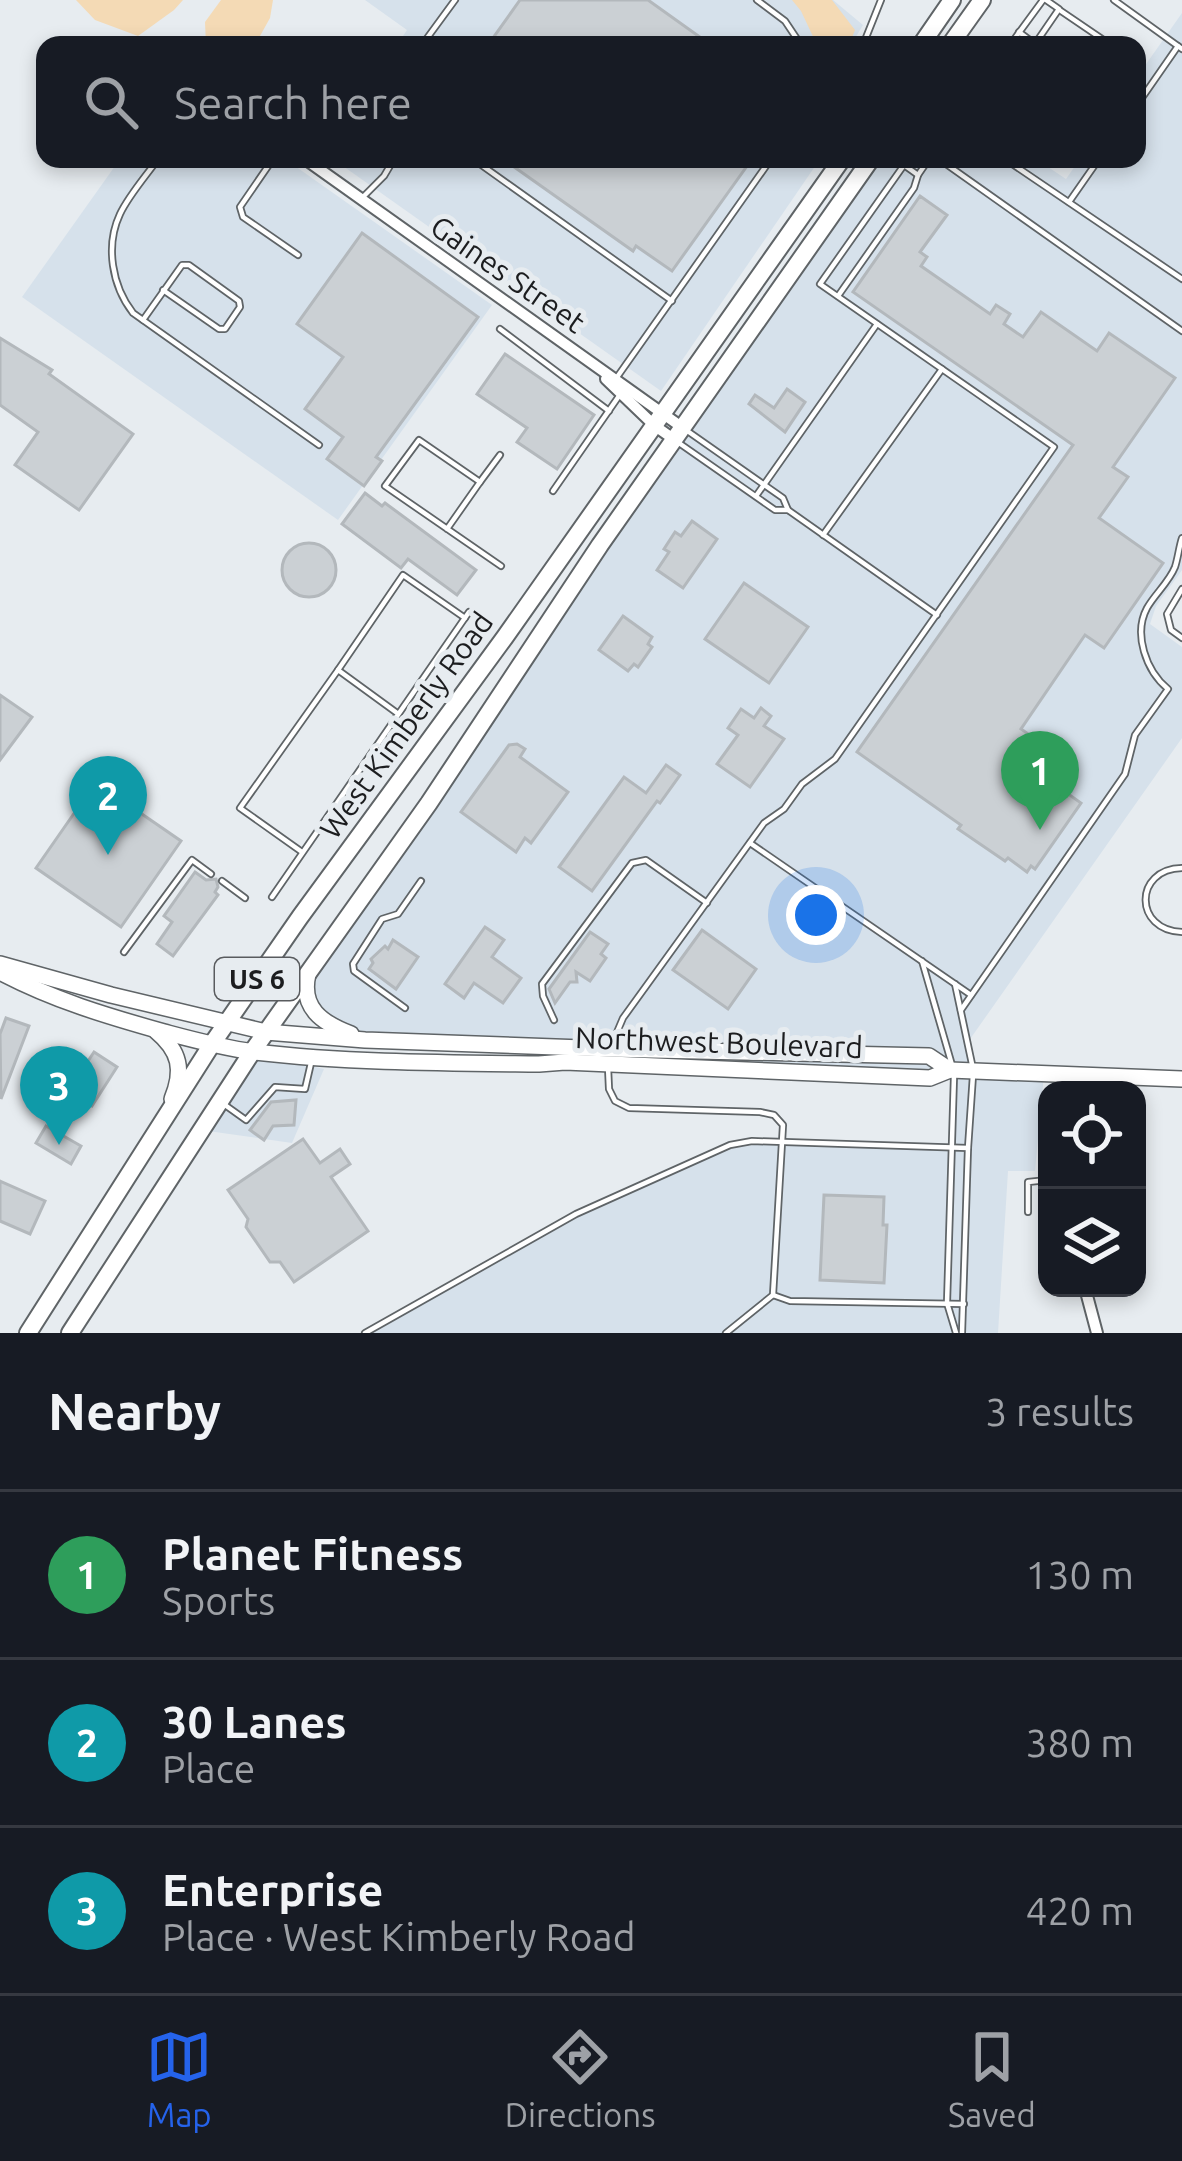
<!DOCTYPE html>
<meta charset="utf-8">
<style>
body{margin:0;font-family:Ubuntu,sans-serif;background:#20242c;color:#f1f3f6}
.controls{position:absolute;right:36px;bottom:36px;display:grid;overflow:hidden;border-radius:24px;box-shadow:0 6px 18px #0003}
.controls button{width:108px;height:108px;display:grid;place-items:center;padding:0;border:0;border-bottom:3px solid #363941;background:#171b24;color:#f1f3f6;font:60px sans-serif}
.you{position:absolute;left:816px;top:915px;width:42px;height:42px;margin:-30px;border:9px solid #fff;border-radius:50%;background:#1a73e8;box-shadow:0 0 0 18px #1a73e833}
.badge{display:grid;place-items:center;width:78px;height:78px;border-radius:50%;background:#2563eb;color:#fff;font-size:39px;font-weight:700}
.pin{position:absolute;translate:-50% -99px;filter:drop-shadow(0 3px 6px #0008)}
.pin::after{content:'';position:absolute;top:63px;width:42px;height:36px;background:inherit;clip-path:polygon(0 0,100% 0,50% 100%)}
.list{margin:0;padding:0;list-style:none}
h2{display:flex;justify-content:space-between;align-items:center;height:156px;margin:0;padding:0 48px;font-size:51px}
h2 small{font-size:39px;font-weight:400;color:#9ea1a6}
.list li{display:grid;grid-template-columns:78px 1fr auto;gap:36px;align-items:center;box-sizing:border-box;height:168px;padding:0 48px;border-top:3px solid #363941}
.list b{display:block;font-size:45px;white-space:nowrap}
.list p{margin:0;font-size:39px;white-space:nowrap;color:#9ea1a6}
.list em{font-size:39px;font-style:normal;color:#9ea1a6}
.icon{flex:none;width:66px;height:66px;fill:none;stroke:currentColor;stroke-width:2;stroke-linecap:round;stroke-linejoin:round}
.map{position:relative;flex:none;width:1182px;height:1333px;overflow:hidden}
.search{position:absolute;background:#171b24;box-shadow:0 6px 18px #0003;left:36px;right:36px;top:36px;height:132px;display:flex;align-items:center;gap:30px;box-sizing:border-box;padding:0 42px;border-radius:24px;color:#9ea1a6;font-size:45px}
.sheet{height:660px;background:#171b24}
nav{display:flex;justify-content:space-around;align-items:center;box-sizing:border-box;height:168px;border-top:3px solid #363941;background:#171b24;font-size:33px;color:#9ea1a6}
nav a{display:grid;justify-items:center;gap:6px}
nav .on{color:#2563eb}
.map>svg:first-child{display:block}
.built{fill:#d6e1eb}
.green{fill:#f4dab5}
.building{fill:#cbd0d4;stroke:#b3b8bc;stroke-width:3}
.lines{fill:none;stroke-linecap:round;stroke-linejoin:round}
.service-casing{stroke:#5f6467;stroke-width:8}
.minor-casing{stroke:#5f6467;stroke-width:14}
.secondary-casing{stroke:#5f6467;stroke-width:18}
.primary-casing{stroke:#5f6467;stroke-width:20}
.service{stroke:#fff;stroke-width:4.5}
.minor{stroke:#fff;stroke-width:10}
.secondary{stroke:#fff;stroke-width:15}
.primary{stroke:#fff;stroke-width:16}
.labels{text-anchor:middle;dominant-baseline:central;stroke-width:10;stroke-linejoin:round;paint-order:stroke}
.shield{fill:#e7ecf0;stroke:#595b5e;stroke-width:3}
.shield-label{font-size:27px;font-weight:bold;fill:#1c1d1f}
.street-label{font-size:30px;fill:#1c1d1f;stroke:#e7ecf0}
</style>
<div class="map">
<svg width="1182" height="1333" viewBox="0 0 1182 1333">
<rect width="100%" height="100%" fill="#e7ecf0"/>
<g class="built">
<path d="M365,0H833L863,25L851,45H397L407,30Z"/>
<path d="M1182,13V570L1156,606L1150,624L1182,647V738L968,1042L974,1072L1044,1075L1035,1171H1008L998,1333H365L543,1233L646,1181L718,1150L783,1141L950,1147L953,1070L608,1058L555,1046L365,1040L331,1026L306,987L871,159H1036L1066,179L1080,159H1137V77Z"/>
<path d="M120,159H285L492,305L338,520L22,297Z"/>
<path d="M333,159H820L661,391Z"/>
<path d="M252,1052L324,1069L292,1143L201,1130Z"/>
</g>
<g class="green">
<path d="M76,0H183L174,10L138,36L95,20Z"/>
<path d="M221,0H273L270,18L255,45H206L205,22Z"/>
<path d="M792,0H832L855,30L849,45H817L801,11Z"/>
</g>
<g class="building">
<path d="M520,0H648L711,45H488Z"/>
<path d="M503,159H752L672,271L636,246L633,251Z"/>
<path d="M920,196L947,215L920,252L927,257L921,266L990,314L996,305L1010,314L1004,324L1023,337L1041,312L1097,351L1109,333L1175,378L1113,467L1128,477L1099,518L1163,563L1104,648L1085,635L1021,729L1072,765L1057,786L1081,803L1035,869L1031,866L1027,872L1008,858L1005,861L958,829L961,825L857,752L1073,445L853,292Z"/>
<path d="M362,233L478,317L376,457L382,461L364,486L327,459L343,437L305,409L343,357L297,324Z"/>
<path d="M0,338L52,370L49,374L133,434L79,510L15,465L38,432L0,405Z"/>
<path d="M505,354L594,415L557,469L517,442L527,428L477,394Z"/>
<path d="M787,389L805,402L785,432L749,404L755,395L774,408Z"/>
<path d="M365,493L382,506L385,503L476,570L457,595L408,559L401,568L342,524Z"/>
<path d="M692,521L717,539L683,588L657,570L669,552L664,549L675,532L681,536Z"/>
<circle cx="309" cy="570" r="27"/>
<path d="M744,583L808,627L769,683L705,639Z"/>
<path d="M623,616L652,637L648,644L652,647L638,667L634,664L628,671L599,650Z"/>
<path d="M0,695L32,717L0,760Z"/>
<path d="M761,708L771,716L764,726L784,739L750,787L717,764L738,735L728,728L741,709L754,718Z"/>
<path d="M517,744L525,749L520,757L568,792L531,843L525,838L516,852L461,812L509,745Z"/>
<path d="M666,765L680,775L660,803L657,801L592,891L559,867L624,777L646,793Z"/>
<path d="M91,789L105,799L110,792L181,841L121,927L36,868Z"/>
<path d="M195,872L206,880L216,879L218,887L215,892L218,895L173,956L157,944L172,922L164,916Z"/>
<path d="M485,927L504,940L492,957L521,978L503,1003L474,983L464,998L445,984Z"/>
<path d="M702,930L756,969L728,1009L673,970Z"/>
<path d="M590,932L608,944L601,954L606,958L590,981L576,972L577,982H570L555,1003L549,989Z"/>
<path d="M393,940L418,957L396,989L369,969L373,963L371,959L385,946L388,949Z"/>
<path d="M6,1018L29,1026L1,1099L0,1034Z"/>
<path d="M94,1052L117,1067L92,1106L69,1090Z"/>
<path d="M296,1100L294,1125L273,1126L264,1140L250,1130L271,1102Z"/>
<path d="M46,1126L81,1146L71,1164L36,1143Z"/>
<path d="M303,1139L320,1163L340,1149L350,1164L331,1177L368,1231L294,1282L280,1262H270L246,1227L248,1219L228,1190Z"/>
<path d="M0,1181L45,1201L30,1234L0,1221Z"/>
<path d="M824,1195L884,1197L883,1225H887L884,1283L820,1280Z"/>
</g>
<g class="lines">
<defs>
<g id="service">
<path d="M757,0L785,21L801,45"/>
<path d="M1114,0L1182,49"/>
<path d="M1061,11L1111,45"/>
<path d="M1019,32L1035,44L1059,9L1046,0"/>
<path d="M422,45L455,0"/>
<path d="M863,45L881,0"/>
<path d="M1010,45L1043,0"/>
<path d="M1137,105L1178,46"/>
<path d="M158,159C146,176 129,195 120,214C105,246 112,286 133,313L319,445"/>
<path d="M273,159L240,207L243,217L298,255"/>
<path d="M473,159L672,301"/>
<path d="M939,159L1182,331"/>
<path d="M1005,159L1182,279"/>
<path d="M364,196L384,176L394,159"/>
<path d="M1069,202L1099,159"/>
<path d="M838,296L914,188L918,175L929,159"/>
<path d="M143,320L182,265H189L239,301L240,307L225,329H219L163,290"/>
<path d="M500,329L609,411"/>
<path d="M615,380L771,159"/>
<path d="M686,430L783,498L788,510"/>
<path d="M679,443L775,510H788L937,615"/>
<path d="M480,482L500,455"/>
<path d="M553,491L619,396"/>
<path d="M756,496L877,324"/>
<path d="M447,529L480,482L419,440L385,486L501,566"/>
<path d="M823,535L942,369"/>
<path d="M1182,589L1167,614L1171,630L1182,638"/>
<path d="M338,670L403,575L465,618"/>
<path d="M750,843L971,995"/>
<path d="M302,852L240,808L338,670L397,713"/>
<path d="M1182,868C1133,869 1134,931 1182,932"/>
<path d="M222,881L245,898"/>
<path d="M272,897L469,612"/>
<path d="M124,952L192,860L211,874"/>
<path d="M922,961L952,1065"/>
<path d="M955,984L972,1064"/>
<path d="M405,1008L354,971L353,964L382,919L398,914L421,881"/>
<path d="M961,1010L1125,774L1135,735L1168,689C1146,671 1133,634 1147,608C1155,594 1169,582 1175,567C1178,558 1179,547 1182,538"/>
<path d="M554,1020L543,996L542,984L632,863L646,860L707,903"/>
<path d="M612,1044L623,1018L764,823L784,809L802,784L835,759L1054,447L820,284L904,165L918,175"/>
<path d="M608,1067L609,1089L615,1101L629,1108L760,1112L774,1115L783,1125L773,1295L726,1333"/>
<path d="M954,1076L947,1303L956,1333"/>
<path d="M225,1105L246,1120L275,1087L305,1089L311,1063"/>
<path d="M1028,1212V1182L1047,1180"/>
<path d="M773,1295L790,1301L964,1304"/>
<path d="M365,1333L576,1214L730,1145L752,1141L968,1148"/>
<path d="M962,1333L968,1148L973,1075"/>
</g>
<g id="minor">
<path d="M305,159L683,428"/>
<path d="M606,379L655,426L675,440"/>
<path d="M1085,1288L1097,1333"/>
</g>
<g id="secondary">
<path d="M0,964L111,995L266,1032L365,1040L610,1049L929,1056L950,1070"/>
<path d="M0,972C53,1000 107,1016 164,1032C194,1040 223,1048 254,1052C349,1063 444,1063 539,1064L565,1062L930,1078L950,1070L1182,1079"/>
<path d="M308,974C300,1008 322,1023 351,1034"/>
<path d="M156,1031C180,1051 184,1070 172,1099"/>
</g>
<g id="primary">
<path d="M921,45L952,0"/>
<path d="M950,45L982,0"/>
<path d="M28,1333L212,1044L300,917L505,637L842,159"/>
<path d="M70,1333L252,1052L429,803L600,545L871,159"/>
</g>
</defs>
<use href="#service" class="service-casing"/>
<use href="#minor" class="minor-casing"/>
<use href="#secondary" class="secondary-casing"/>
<use href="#primary" class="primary-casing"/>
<use href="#service" class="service"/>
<use href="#minor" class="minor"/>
<use href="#secondary" class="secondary"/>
<use href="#primary" class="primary"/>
</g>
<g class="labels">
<rect class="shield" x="215" y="958" width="84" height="42" rx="9"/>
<g class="shield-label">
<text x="257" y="979">US 6</text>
</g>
<g class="street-label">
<text transform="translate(508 274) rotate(35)">Gaines Street</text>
<text transform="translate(406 725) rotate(-54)">West Kimberly Road</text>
<text transform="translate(719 1042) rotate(2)">Northwest Boulevard</text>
</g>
</g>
</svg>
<div class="controls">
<button><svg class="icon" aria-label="locate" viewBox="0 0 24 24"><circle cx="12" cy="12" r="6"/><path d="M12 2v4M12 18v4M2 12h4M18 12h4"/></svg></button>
<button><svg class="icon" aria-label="layers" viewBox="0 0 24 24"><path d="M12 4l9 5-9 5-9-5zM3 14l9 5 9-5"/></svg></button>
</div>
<div class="you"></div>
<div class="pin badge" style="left:1040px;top:830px;background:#2e9e5b">1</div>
<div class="pin badge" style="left:108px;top:855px;background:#0f9aa8">2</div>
<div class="pin badge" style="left:59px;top:1145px;background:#0f9aa8">3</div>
<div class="search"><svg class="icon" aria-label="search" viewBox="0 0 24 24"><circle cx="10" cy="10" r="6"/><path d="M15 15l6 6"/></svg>Search here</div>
</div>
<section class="sheet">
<h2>Nearby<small>3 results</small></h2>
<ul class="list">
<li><span class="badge" style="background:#2e9e5b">1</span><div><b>Planet Fitness</b><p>Sports</p></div><em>130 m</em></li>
<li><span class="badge" style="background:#0f9aa8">2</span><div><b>30 Lanes</b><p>Place</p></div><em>380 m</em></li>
<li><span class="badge" style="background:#0f9aa8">3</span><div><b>Enterprise</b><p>Place · West Kimberly Road</p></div><em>420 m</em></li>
</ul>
</section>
<nav>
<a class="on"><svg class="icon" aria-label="map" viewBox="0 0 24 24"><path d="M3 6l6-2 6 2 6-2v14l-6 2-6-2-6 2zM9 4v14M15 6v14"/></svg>Map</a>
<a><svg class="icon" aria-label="directions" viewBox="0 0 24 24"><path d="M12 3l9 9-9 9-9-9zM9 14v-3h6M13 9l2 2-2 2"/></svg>Directions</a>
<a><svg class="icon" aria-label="saved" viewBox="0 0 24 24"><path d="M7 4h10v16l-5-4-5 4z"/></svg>Saved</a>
</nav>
